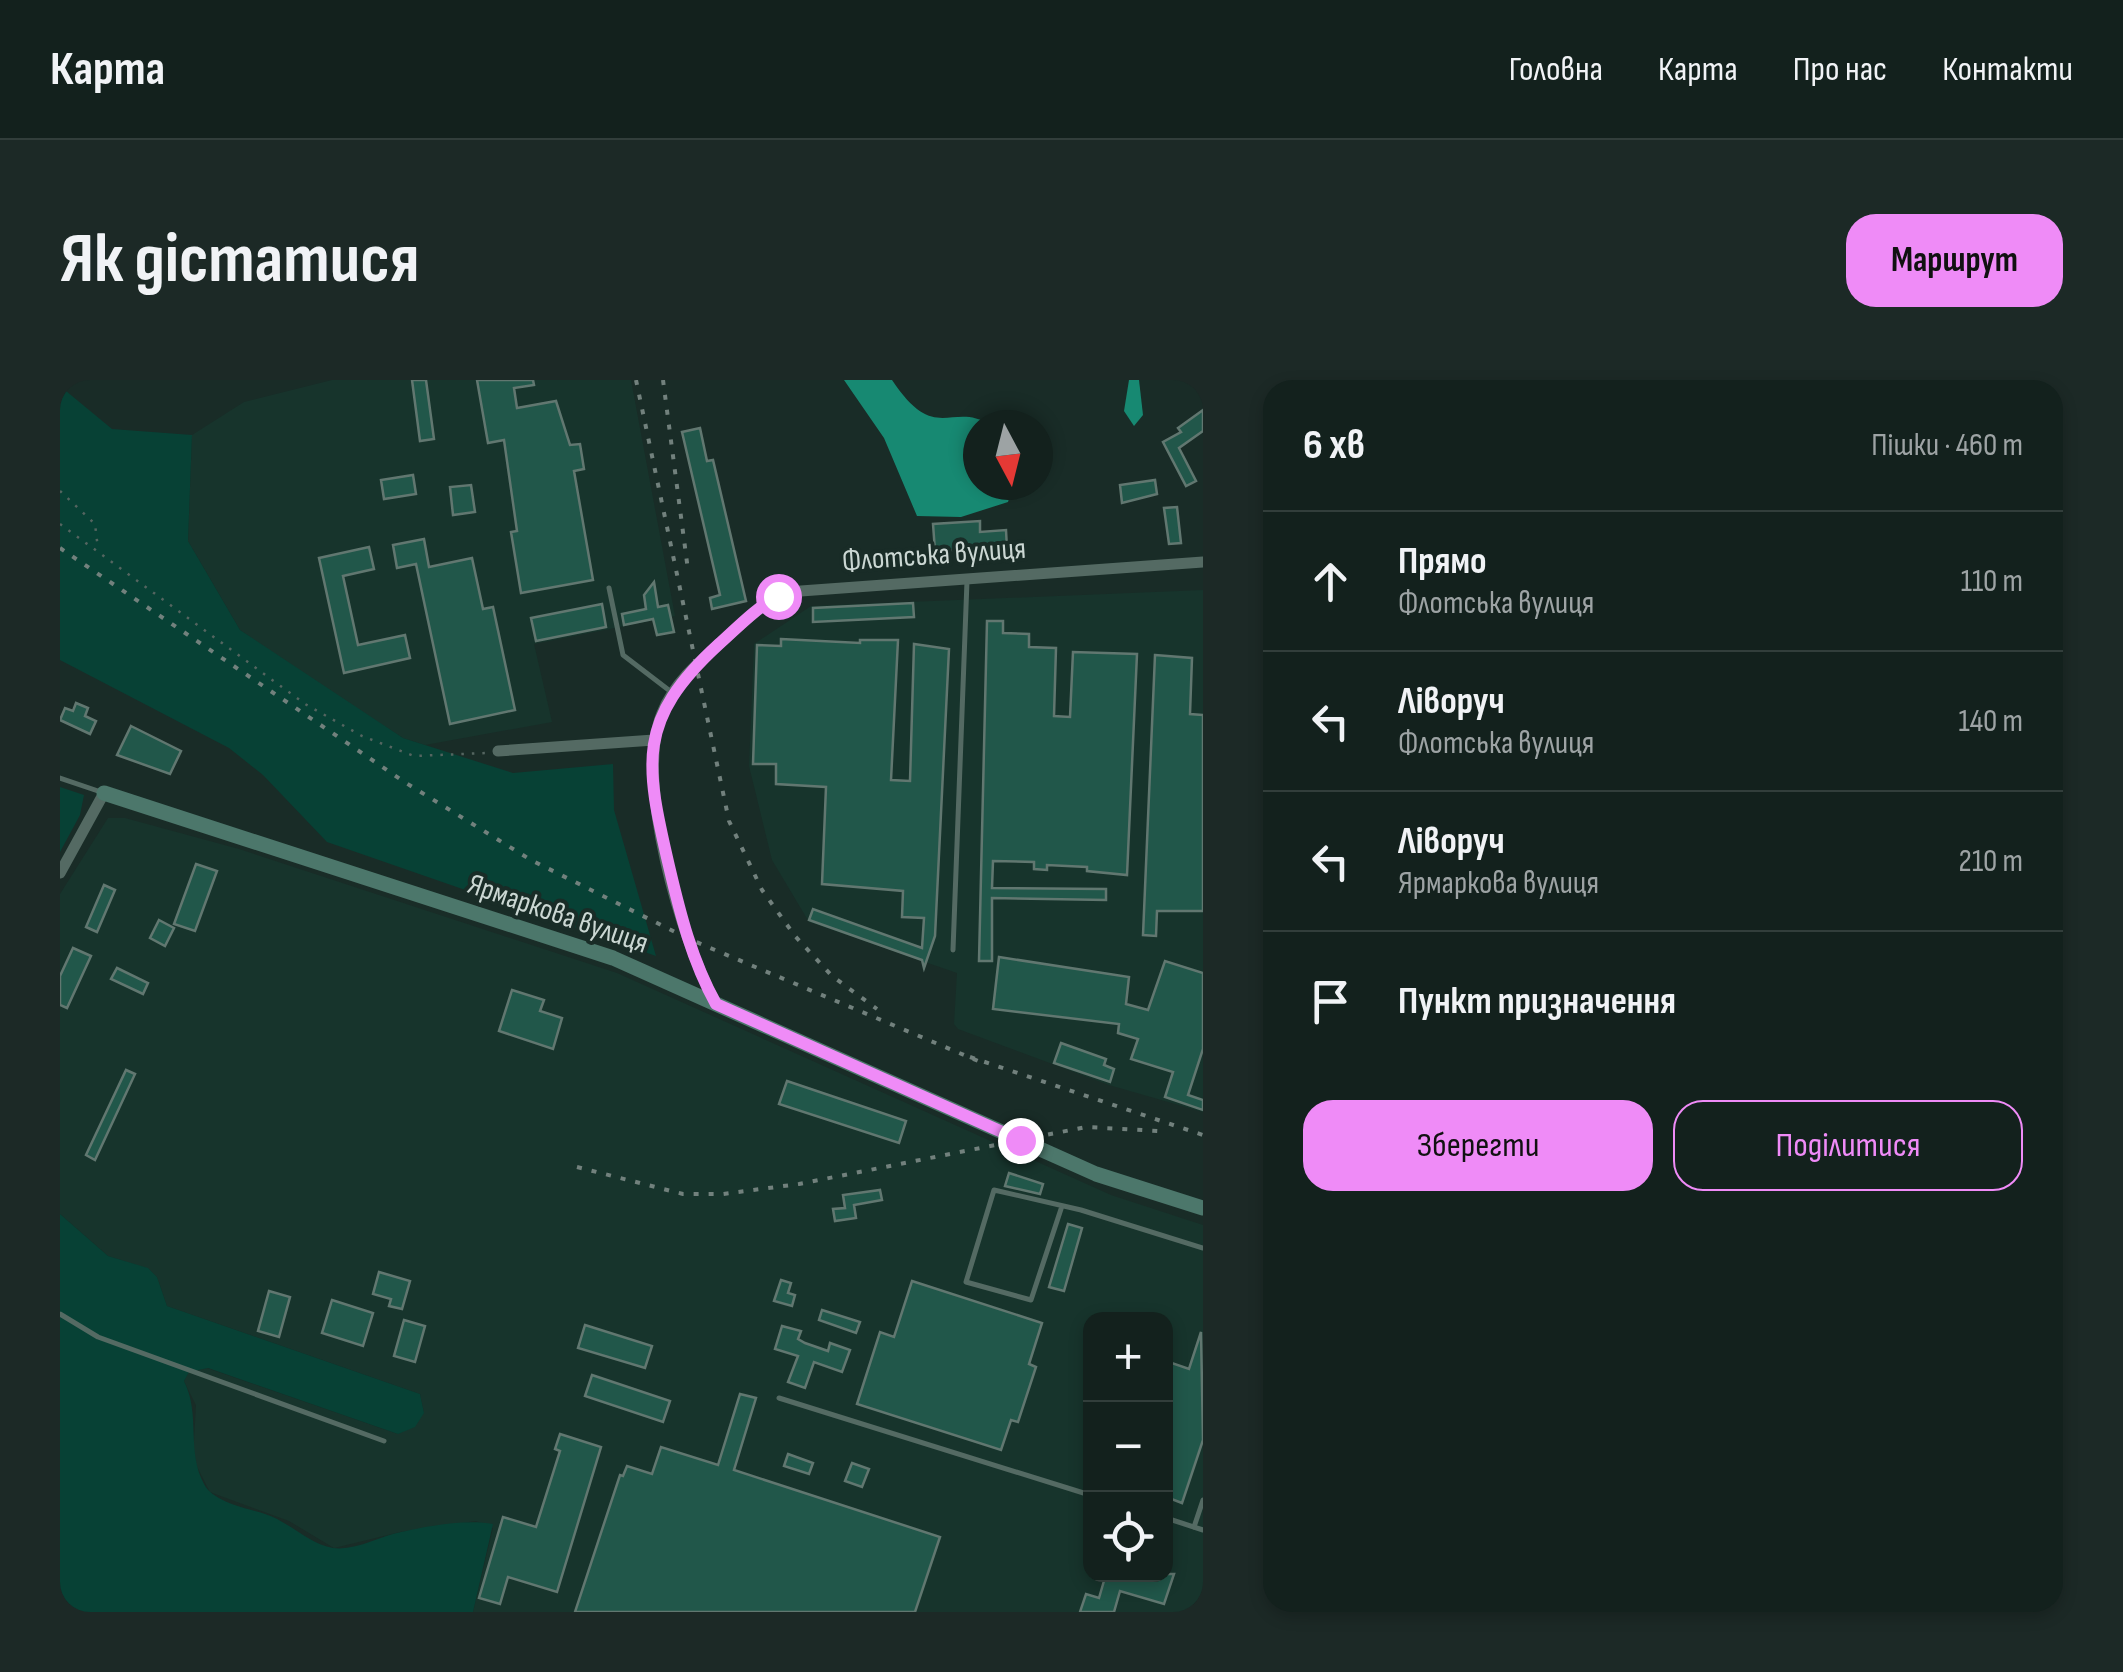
<!DOCTYPE html>
<html lang="uk">
<meta charset="utf-8">
<style>
body{margin:0;font-family:"Sofia Sans Condensed",sans-serif;background:#1c2926;color:#f1f3f6}
.controls{position:absolute;right:30px;bottom:30px;display:grid;overflow:hidden;border-radius:20px;box-shadow:0 5px 15px #0003}
.controls button{width:90px;height:90px;display:grid;place-items:center;padding:0;border:0;border-bottom:2px solid #323e3b;background:#13211d;color:#f1f3f6;font:50px sans-serif}
.compass{position:absolute;left:903px;top:30px;width:90px;height:90px;border-radius:50%;background:#13211d;box-shadow:0 5px 15px #0003;rotate:173deg}
.stop{position:absolute;width:30px;height:30px;margin:-22px;border:8px solid #ef8bf7;border-radius:50%;background:#fff}
.stop.end{background:#ef8bf7;border-color:#fff;box-shadow:0 2px 10px #0008}
.list{margin:0;padding:0;list-style:none}
h2{display:flex;justify-content:space-between;align-items:center;height:130px;margin:0;padding:0 40px;font-size:42px}
h2 small{font-size:32px;font-weight:400;color:#9da3a4}
.list li{display:grid;grid-template-columns:65px 1fr auto;gap:30px;align-items:center;box-sizing:border-box;height:140px;padding:0 40px;border-top:2px solid #323e3b}
.list b{display:block;font-size:38px;white-space:nowrap}
.list p{margin:0;font-size:32px;white-space:nowrap;color:#9da3a4}
.list em{font-size:32px;font-style:normal;color:#9da3a4}
.actions{display:flex;gap:20px;padding:30px 40px}
.actions a{flex:1;padding:22px 0;border:2px solid #ef8bf7;border-radius:30px;text-align:center;font-size:35px;color:#ef8bf7}
.actions .main{background:#ef8bf7;color:#111}
.icon{flex:none;width:55px;height:55px;fill:none;stroke:currentColor;stroke-width:2;stroke-linecap:round;stroke-linejoin:round}
.map{position:relative;flex:none;width:1143px;height:1232px;overflow:hidden;border-radius:30px}
header{display:flex;align-items:center;gap:60px;box-sizing:border-box;height:140px;padding:0 50px;background:#13211d;border-bottom:2px solid #323e3b}
header strong{font-size:48px}
nav{display:flex;gap:55px;margin-inline-start:auto;font-size:35px}
.intro{display:flex;align-items:center;justify-content:space-between;box-sizing:border-box;height:240px;padding:0 60px}
h1{margin:0;font-size:70px}
.button{padding:25px 45px;border-radius:30px;background:#ef8bf7;color:#111;font-size:35px;font-weight:700}
main{display:flex;gap:60px;padding:0 60px}
aside{flex:1;background:#13211d;border-radius:30px;box-shadow:0 5px 15px #0003}
.map>svg:first-child{display:block}
.built{fill:#17342c;fill-rule:evenodd}
.green{fill:#074135}
.water{fill:#178972}
.building{fill:#21574a;stroke:#617770;stroke-width:2.5}
.lines{fill:none;stroke-linecap:round;stroke-linejoin:round}
.path{stroke:#546560;stroke-width:2.5;stroke-dasharray:2.5 8;stroke-linecap:butt}
.lane{stroke:#546a63;stroke-width:5}
.street{stroke:#546a63;stroke-width:11}
.secondary{stroke:#4c776b;stroke-width:15}
.rail{stroke:#72817d;stroke-width:4;stroke-dasharray:5 10;stroke-linecap:butt}
.route{stroke:#ef8bf7;stroke-width:12}
.labels{text-anchor:middle;dominant-baseline:central;stroke-width:8;stroke-linejoin:round;paint-order:stroke}
.street-label{font-size:30px;fill:#cbd7d3;stroke:#192c27}
</style>
<header>
<strong>Карта</strong>
<nav><a>Головна</a><a>Карта</a><a>Про нас</a><a>Контакти</a></nav>
</header>
<div class="intro"><h1>Як дістатися</h1><a class="button">Маршрут</a></div>
<main>
<div class="map">
<svg width="1143" height="1232" viewBox="0 0 1143 1232">
<rect width="100%" height="100%" fill="#192c27"/>
<g class="built">
<path d="M272,0H571L615,236L474,264L492,342L365,365L343,358L256,303L180,250L128,161L132,55L184,22Z"/>
<path d="M1143,210V732L1049,705L898,649L894,644L897,593L749,542L712,480L689,386L694,264L751,226Z"/>
<path d="M48,438H65L179,469L557,593L1051,815L1143,845V1232H413L433,1148L416,1141L340,1152L274,1168L229,1141L150,1112L133,1079L136,1025L124,1001L128,992L147,988L338,1054L364,1033L360,1014L107,926L97,897L89,889L48,876L0,834V514ZM1030,939H1106V1194H1030Z"/>
</g>
<g class="green">
<path d="M0,6L52,49L132,55L128,161L180,250L343,358L453,393L553,384L554,430L596,576L267,462L203,395L169,368L0,280Z"/>
<path d="M0,407L24,415L20,435L0,472Z"/>
<path d="M0,834L48,876L88,888L97,897L107,926L360,1014L364,1033L355,1047L338,1054L148,988L129,992L124,1001C141,1035 126,1070 144,1104C153,1122 186,1128 205,1134C228,1141 249,1164 273,1168C296,1171 320,1156 341,1152C368,1146 406,1139 433,1144L413,1232H0Z"/>
</g>
<g class="water">
<path d="M784,0H832C876,66 891,20 931,45H918V105H953L948,122L901,137L857,136L824,58Z"/>
<path d="M1069,0H1079L1083,35L1074,46L1064,31Z"/>
</g>
<g class="building">
<path d="M352,0H366L374,59L360,61Z"/>
<path d="M417,0H473L474,5L454,8L457,28L496,21L510,65L520,64L524,89L514,91L533,200L461,213L451,152L457,151L444,60L428,63Z"/>
<path d="M1143,30V51L1119,68L1136,101L1126,106L1103,62L1121,52L1118,48Z"/>
<path d="M640,48L647,81L653,80L686,221L652,229L650,218L660,215L622,52Z"/>
<path d="M353,95L356,114L324,119L321,100Z"/>
<path d="M1095,100L1097,114L1062,123L1060,105Z"/>
<path d="M411,105L415,132L393,135L390,107Z"/>
<path d="M1117,127L1121,163L1109,164L1104,128Z"/>
<path d="M920,141V152L946,150L947,169L875,171L873,144Z"/>
<path d="M364,159L369,187L412,178L423,229L433,227L455,330L390,344L356,184L337,188L333,165Z"/>
<path d="M309,167L314,189L283,196L298,265L345,255L350,278L284,293L259,178Z"/>
<path d="M594,202L598,227L608,225L614,252L597,255L593,239L564,245L562,234L586,229L584,215Z"/>
<path d="M853,223L854,237L753,242V228Z"/>
<path d="M542,224L546,247L476,261L471,238Z"/>
<path d="M927,241H943V253L969,254V267L996,268L994,336L1010,337L1013,272L1077,274L1067,495L1027,491V487L987,485V490L974,489V482L933,481L932,508L1046,509V520L932,518V581H919Z"/>
<path d="M721,259L800,263V260H838L831,400L850,401L854,264L889,269L875,556L864,588L862,580L749,540L753,529L862,568L864,538L842,537L843,511L762,504L766,407L716,404V384H693L697,265L721,266Z"/>
<path d="M1095,275L1132,278L1130,334L1143,335V531H1097L1096,556L1083,555Z"/>
<path d="M16,323L28,328L25,336L36,341L30,354L0,340L5,328L13,331Z"/>
<path d="M71,346L121,371L110,394L57,375Z"/>
<path d="M136,484L157,491L135,551L114,544Z"/>
<path d="M44,505L55,510L37,552L26,547Z"/>
<path d="M99,540L114,548L105,566L90,558Z"/>
<path d="M13,568L31,576L7,628L0,625V596Z"/>
<path d="M939,577L1069,597L1066,624L1088,630L1105,581L1143,593V669L1128,715L1143,720V730L1105,717L1113,692L1071,679L1078,659L1058,653L1059,644L933,629Z"/>
<path d="M57,588L88,603L83,614L51,599Z"/>
<path d="M452,610L484,620L480,631L502,638L493,669L439,651Z"/>
<path d="M1001,663L1046,679L1044,685L1054,689L1050,702L994,683Z"/>
<path d="M66,690L75,694L35,780L26,775Z"/>
<path d="M727,701L846,741L839,763L719,724Z"/>
<path d="M949,793L983,804L980,814L945,806Z"/>
<path d="M820,810L822,820L794,825L796,838L775,841L773,829L785,828L783,815Z"/>
<path d="M1008,844L1022,848L1004,911L989,907Z"/>
<path d="M319,892L350,901L342,929L329,926L331,919L313,914Z"/>
<path d="M721,900L731,903L728,913L735,915L732,926L714,921Z"/>
<path d="M852,901L982,943L969,984L976,987L958,1042L951,1040L941,1070L797,1024L820,952L834,957Z"/>
<path d="M209,911L230,917L219,957L198,951Z"/>
<path d="M272,920L313,933L303,966L262,953Z"/>
<path d="M762,930L800,942L796,953L759,940Z"/>
<path d="M344,940L365,946L355,982L334,976Z"/>
<path d="M525,945L592,966L585,988L518,968Z"/>
<path d="M722,946L741,951L738,959L745,963L768,971L770,963L790,970L782,992L754,982L745,1008L728,1002L738,976L715,969Z"/>
<path d="M1141,952L1143,1060L1122,1123L1106,1117V981L1129,989Z"/>
<path d="M532,995L610,1021L603,1042L525,1016Z"/>
<path d="M680,1014L696,1018L674,1090L880,1157L855,1232H515L560,1095L563,1096L567,1086L592,1094L601,1067L658,1085Z"/>
<path d="M500,1054L541,1067L497,1212L448,1197L440,1224L419,1218L443,1137L476,1147L500,1071L495,1069Z"/>
<path d="M728,1074L753,1083L749,1094L724,1086Z"/>
<path d="M792,1083L809,1089L802,1107L785,1101Z"/>
<path d="M1046,1194H1114L1104,1224L1060,1211L1054,1232H1020L1026,1214L1039,1218Z"/>
</g>
<g class="lines">
<g class="path">
<path d="M0,111L35,144L38,169"/>
<path d="M0,144L245,324L302,356L354,376L427,373"/>
</g>
<g class="lane">
<path d="M549,208L563,275L610,311"/>
<path d="M0,398L41,412"/>
<path d="M893,570L907,201"/>
<path d="M1001,829L971,920L906,902L934,810L1021,830L1143,868"/>
<path d="M0,934L38,957L324,1061"/>
<path d="M719,1018L1030,1115"/>
<path d="M1106,1138L1143,1150"/>
<path d="M1134,1147L1143,1120"/>
</g>
<g class="street">
<path d="M438,371L594,360"/>
<path d="M0,493L44,413"/>
<path d="M656,623C621,562 574,400 602,333C615,301 641,280 666,258C685,241 704,222 727,212L1143,182"/>
</g>
<path class="secondary" d="M44,413L553,578L1036,794L1143,828"/>
<g class="rail">
<path d="M576,0L669,441L702,510L735,556L772,596L817,629"/>
<path d="M603,0L628,190"/>
<path d="M0,168L346,403L471,480L629,559L923,683"/>
<path d="M910,677L1143,755"/>
<path d="M517,787L623,814H663L739,804L1026,747L1099,751"/>
</g>
</g>
<g class="lines">
<path class="route" d="M718,216C696,228 678,247 659,264C576,340 585,383 609,486C620,533 632,581 656,624L960,760"/>
</g>
<g class="labels">
<g class="street-label">
<text transform="translate(874 175) rotate(-4)">Флотська вулиця</text>
<text transform="translate(498 534) rotate(19)">Ярмаркова вулиця</text>
</g>
</g>
</svg>
<div class="controls">
<button>+</button>
<button>−</button>
<button><svg class="icon" aria-label="locate" viewBox="0 0 24 24"><circle cx="12" cy="12" r="6"/><path d="M12 2v4M12 18v4M2 12h4M18 12h4"/></svg></button>
</div>
<svg class="compass" viewBox="-18 -18 36 36"><path d="M0-13l5 13h-10z" fill="#e53935"/><path d="M0 13l5-13h-10z" fill="#9da3a4"/></svg>
<div class="stop" style="left:718px;top:216px"></div>
<div class="stop end" style="left:960px;top:760px"></div>
</div>
<aside>
<h2>6 хв<small>Пішки · 460 m</small></h2>
<ul class="list">
<li><svg class="icon" aria-label="ahead" viewBox="0 0 24 24"><path d="M12 20V5M6 11l6-6 6 6"/></svg><div><b>Прямо</b><p>Флотська вулиця</p></div><em>110 m</em></li>
<li><svg class="icon" aria-label="left" viewBox="0 0 24 24"><path d="M17 20v-9H6M10 6l-5 5 5 5"/></svg><div><b>Ліворуч</b><p>Флотська вулиця</p></div><em>140 m</em></li>
<li><svg class="icon" aria-label="left" viewBox="0 0 24 24"><path d="M17 20v-9H6M10 6l-5 5 5 5"/></svg><div><b>Ліворуч</b><p>Ярмаркова вулиця</p></div><em>210 m</em></li>
<li><svg class="icon" aria-label="arrive" viewBox="0 0 24 24"><path d="M6 21V4h12l-3 4 3 4H6"/></svg><div><b>Пункт призначення</b></div></li>
</ul>
<div class="actions"><a class="main">Зберегти</a><a>Поділитися</a></div>
</aside>
</main>
